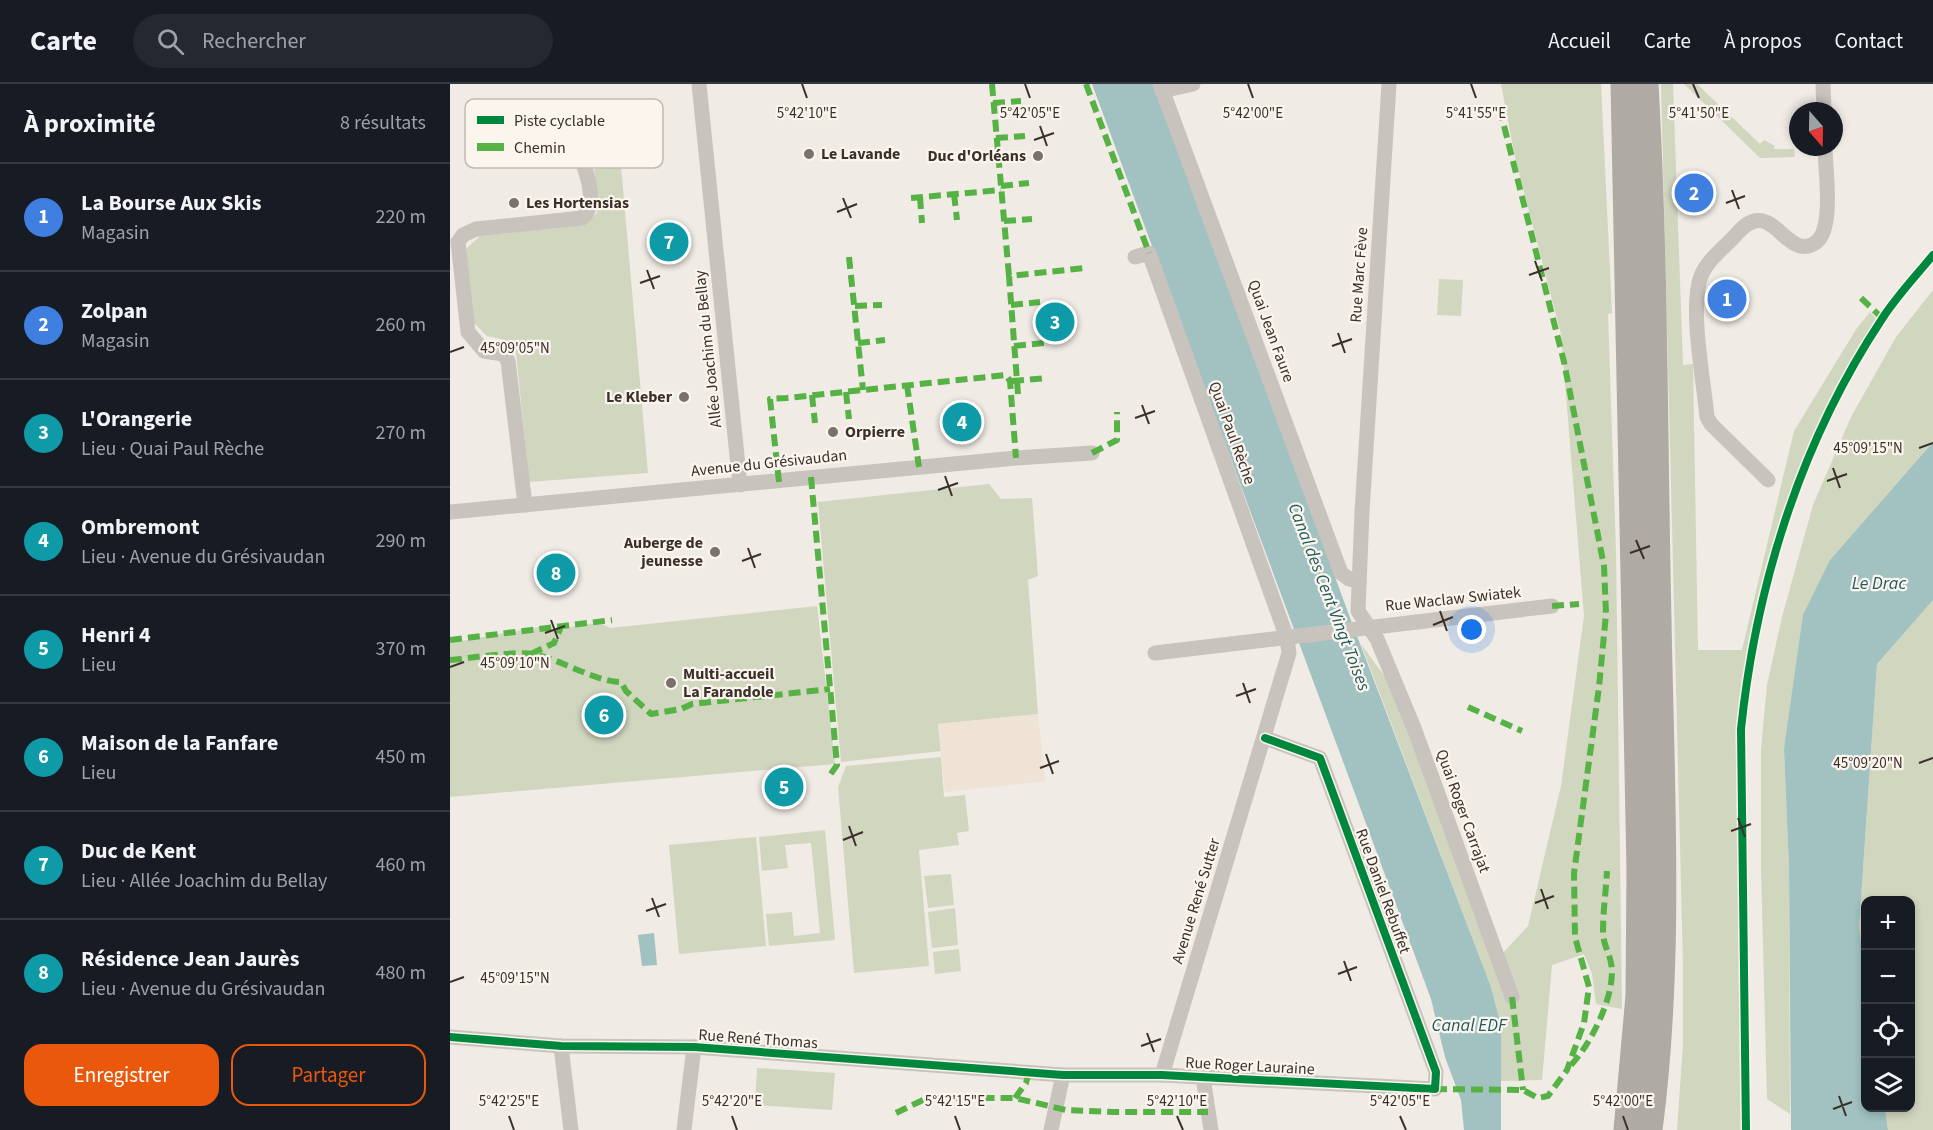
<!DOCTYPE html>
<html lang="fr">
<meta charset="utf-8">
<style>
body{margin:0;font-family:"Source Sans 3",sans-serif;background:#242831;color:#f1f3f6}
.controls{position:absolute;right:18px;bottom:18px;display:grid;overflow:hidden;border-radius:12px;box-shadow:0 3px 9px #0003}
.controls button{width:54px;height:54px;display:grid;place-items:center;padding:0;border:0;border-bottom:2px solid #363941;background:#171b24;color:#f1f3f6;font:30px sans-serif}
.compass{position:absolute;left:1339px;top:18px;width:54px;height:54px;border-radius:50%;background:#171b24;box-shadow:0 3px 9px #0003;rotate:160deg}
.you{position:absolute;left:1022px;top:546px;width:21px;height:21px;margin:-15px;border:4px solid #fff;border-radius:50%;background:#1a73e8;box-shadow:0 0 0 9px #1a73e833}
.badge{display:grid;place-items:center;width:39px;height:39px;border-radius:50%;background:#ea580c;color:#fff;font-size:20px;font-weight:700}
.pin{position:absolute;translate:-50% -50%;border:3px solid #fff;box-shadow:0 2px 6px #0006}
.list{margin:0;padding:0;list-style:none}
h2{display:flex;justify-content:space-between;align-items:center;height:78px;margin:0;padding:0 24px;font-size:26px}
h2 small{font-size:20px;font-weight:400;color:#9ea1a6}
.list li{display:grid;grid-template-columns:39px 1fr auto;gap:18px;align-items:center;box-sizing:border-box;height:108px;padding:0 24px;border-top:2px solid #363941}
.list b{display:block;font-size:22px;white-space:nowrap}
.list p{margin:0;font-size:20px;white-space:nowrap;color:#9ea1a6}
.list em{font-size:20px;font-style:normal;color:#9ea1a6}
.actions{display:flex;gap:12px;padding:18px 24px}
.actions a{flex:1;padding:14px 0;border:2px solid #ea580c;border-radius:18px;text-align:center;font-size:21px;color:#ea580c}
.actions .main{background:#ea580c;color:#fff}
.icon{flex:none;width:33px;height:33px;fill:none;stroke:currentColor;stroke-width:2;stroke-linecap:round;stroke-linejoin:round}
.map{position:relative;flex:none;width:1483px;height:1046px;overflow:hidden}
header{display:flex;align-items:center;gap:36px;box-sizing:border-box;height:84px;padding:0 30px;background:#171b24;border-bottom:2px solid #363941}
header strong{font-size:28px}
nav{display:flex;gap:33px;margin-inline-start:auto;font-size:21px}
.search{width:420px;height:54px;background:#242831;display:flex;align-items:center;gap:15px;box-sizing:border-box;padding:0 21px;border-radius:33px;color:#9ea1a6;font-size:22px}
main{display:flex}
aside{flex:1;background:#171b24}
.map>svg:first-child{display:block}
.green{fill:#d1d6bf}
.plaza{fill:#eee3d5}
.water{fill:#a1c2c1}
.lines{fill:none;stroke-linecap:round;stroke-linejoin:round}
.minor{stroke:#c9c3be;stroke-width:15}
.motorway{stroke:#afaaa4;stroke-width:27}
.quiet{stroke:#57b246;stroke-width:6;stroke-dasharray:12 6;stroke-linecap:butt}
.cycleway-casing{stroke:#fbf5ee;stroke-width:11}
.cycleway{stroke:#00873e;stroke-width:8}
.ticks{fill:none;stroke:#3b302b;stroke-width:2}
.poi-dot{fill:#7a716c;stroke:#fbf5ee;stroke-width:2}
.labels{text-anchor:middle;dominant-baseline:central;stroke-width:4.5;stroke-linejoin:round;paint-order:stroke}
.poi-label{font-size:16px;font-weight:bold;fill:#3b302b;stroke:#fbf5ee;text-anchor:start}
.street-label{font-size:16px;fill:#3b302b;stroke:#fbf5ee}
.water-label{font-size:18px;font-style:italic;fill:#1f5a5e;stroke:#fbf5ee}
.key{fill:#fbf5ee;stroke:#c1bab4;stroke-width:1.5}
.key-label{font-size:16px;fill:#3b302b}
.ticks-label{font-size:15px;text-anchor:middle;fill:#3b302b;stroke:#fbf5ee;stroke-width:4.5;stroke-linejoin:round;paint-order:stroke}
</style>
<header>
<strong>Carte</strong>
<div class="search"><svg class="icon" aria-label="search" viewBox="0 0 24 24"><circle cx="10" cy="10" r="6"/><path d="M15 15l6 6"/></svg>Rechercher</div>
<nav><a>Accueil</a><a>Carte</a><a>À propos</a><a>Contact</a></nav>
</header>
<main>
<aside>
<h2>À proximité<small>8 résultats</small></h2>
<ul class="list">
<li><span class="badge" style="background:#3f7fe0">1</span><div><b>La Bourse Aux Skis</b><p>Magasin</p></div><em>220 m</em></li>
<li><span class="badge" style="background:#3f7fe0">2</span><div><b>Zolpan</b><p>Magasin</p></div><em>260 m</em></li>
<li><span class="badge" style="background:#0f9aa8">3</span><div><b>L'Orangerie</b><p>Lieu · Quai Paul Rèche</p></div><em>270 m</em></li>
<li><span class="badge" style="background:#0f9aa8">4</span><div><b>Ombremont</b><p>Lieu · Avenue du Grésivaudan</p></div><em>290 m</em></li>
<li><span class="badge" style="background:#0f9aa8">5</span><div><b>Henri 4</b><p>Lieu</p></div><em>370 m</em></li>
<li><span class="badge" style="background:#0f9aa8">6</span><div><b>Maison de la Fanfare</b><p>Lieu</p></div><em>450 m</em></li>
<li><span class="badge" style="background:#0f9aa8">7</span><div><b>Duc de Kent</b><p>Lieu · Allée Joachim du Bellay</p></div><em>460 m</em></li>
<li><span class="badge" style="background:#0f9aa8">8</span><div><b>Résidence Jean Jaurès</b><p>Lieu · Avenue du Grésivaudan</p></div><em>480 m</em></li>
</ul>
<div class="actions"><a class="main">Enregistrer</a><a>Partager</a></div>
</aside>
<div class="map">
<svg width="1483" height="1046" viewBox="0 0 1483 1046">
<rect width="100%" height="100%" fill="#f0ebe5"/>
<g class="green">
<path d="M1051,0H1151L1162,229L1158,230L1166,467L1172,925L1146,920L1142,890L1134,870L1102,881L1092,996L1051,997V941L1041,903L911,560L938,597L1048,874L1078,842L1111,702L1134,532L1111,250L1065,73Z"/>
<path d="M1211,0H1223L1233,281L1243,280L1248,566H1292L1344,347L1407,244L1420,228L1428,237L1386,304L1341,410L1313,500L1289,616L1293,1046H1227L1233,959V883Z"/>
<path d="M1234,0H1247L1310,60L1314,56L1325,62L1323,65H1344L1345,73L1310,74Z"/>
<path d="M171,82L198,389L79,398L66,269L60,257L37,252L22,237L16,165L30,152L134,141L147,129L144,85Z"/>
<path d="M989,195L1013,196L1011,232L987,231Z"/>
<path d="M1483,206V358L1380,476L1334,665L1339,783L1340,1030L1317,1015L1311,785V665L1317,601L1332,533L1363,421L1401,333L1446,253Z"/>
<path d="M539,400L551,415L582,414L588,492L578,496L588,630L488,640L491,667L391,678L368,418Z"/>
<path d="M1483,516V1046H1438L1435,1024H1460V816H1416V889L1409,844L1427,580Z"/>
<path d="M367,522L385,680L0,713V559L89,543L92,547L109,545L106,550C117,542 148,535 160,544Z"/>
<path d="M491,673L494,713L515,711L519,747L507,749L509,761L469,766L479,882L404,889L388,703L396,682Z"/>
<path d="M375,746L385,856L319,862L316,830L342,828L344,852L370,849L361,759L335,761L338,784L312,787L309,753Z"/>
<path d="M306,753L316,862L229,870L219,761Z"/>
<path d="M501,790L504,821L478,824L474,792Z"/>
<path d="M505,824L508,861L482,864L478,828Z"/>
<path d="M509,865L511,887L485,890L483,868Z"/>
<path d="M307,984L385,989L382,1026L305,1021Z"/>
</g>
<path class="plaza" d="M588,630L595,697L495,708L488,640Z"/>
<g class="water">
<path d="M642,0H704L899,531L1041,903L1051,941V1046H1014L1011,1016L995,973L981,915Z"/>
<path d="M1483,358V516L1427,580L1409,844L1416,889V1024H1435L1438,1046H1341L1339,783L1334,665L1353,531L1380,476Z"/>
<path d="M204,849L207,881L192,882L188,851Z"/>
</g>
<g class="lines">
<g class="minor">
<path d="M249,0L290,401"/>
<path d="M710,0L891,489L899,495L909,497"/>
<path d="M939,0L912,428L908,527L927,555L964,644L1062,913"/>
<path d="M1373,0L1374,27"/>
<path d="M712,7L743,0"/>
<path d="M685,173L699,169L837,554L839,569L712,991"/>
<path d="M1318,396L1261,340L1257,333C1254,299 1239,222 1251,192C1257,177 1272,165 1283,154C1291,145 1300,134 1313,137C1330,141 1344,173 1365,159C1385,146 1375,86 1375,63"/>
<path d="M75,421L58,277L53,270L34,267L18,248L8,158L13,151L26,145L132,134C149,121 136,86 129,70"/>
<path d="M0,428L566,374L642,369"/>
<path d="M705,569L1102,522"/>
<path d="M0,953L111,962L244,963L613,991H712L985,1005L986,988L870,674L815,654"/>
<path d="M111,962L121,1046"/>
<path d="M753,993L761,1046"/>
<path d="M234,1046L244,963"/>
<path d="M601,1046L613,991"/>
</g>
<g class="motorway">
<path d="M1174,0L1190,785L1189,912L1177,1046"/>
<path d="M1195,0C1205,178 1204,358 1208,536C1211,705 1221,878 1199,1046"/>
</g>
<g class="quiet">
<path d="M542,0L559,192"/>
<path d="M636,0L699,169"/>
<path d="M543,19L571,17"/>
<path d="M546,54L575,52"/>
<path d="M551,102L579,99"/>
<path d="M504,110L507,136"/>
<path d="M470,113L472,139"/>
<path d="M461,114L551,106"/>
<path d="M554,137L582,135"/>
<path d="M399,173L413,306"/>
<path d="M1411,214L1432,234"/>
<path d="M561,221L590,218"/>
<path d="M405,222L432,221"/>
<path d="M408,259L435,256"/>
<path d="M564,262L594,259"/>
<path d="M562,297L597,294"/>
<path d="M457,301L469,383"/>
<path d="M396,308L399,335"/>
<path d="M568,310L559,192L635,184"/>
<path d="M362,311L365,339"/>
<path d="M642,369L667,356V328"/>
<path d="M361,393L387,681L380,691"/>
<path d="M329,398L320,315L337,314L556,291L560,297L566,374"/>
<path d="M1102,522L1129,520"/>
<path d="M0,556L162,536"/>
<path d="M81,570L104,559L111,543"/>
<path d="M0,576C22,574 64,567 83,570C113,576 143,597 171,598L176,607L201,630L231,625L242,620L380,605"/>
<path d="M1018,623L1072,647"/>
<path d="M1062,913L1073,1006"/>
<path d="M1121,981C1141,960 1167,909 1161,879C1159,868 1153,860 1153,848C1153,827 1156,807 1157,787"/>
<path d="M985,1005L1073,1006L1088,1014L1098,1012L1117,986L1134,939L1139,903L1125,853L1124,789L1149,603L1156,530L1154,482L1114,278L1052,34"/>
<path d="M565,1014L576,999L579,988"/>
<path d="M446,1029L477,1014H565L616,1026L663,1028H758"/>
</g>
<defs>
<g id="cycleway">
<path d="M0,953L111,962L244,963L613,991H712L985,1005L986,988L870,674L815,654"/>
<path d="M1296,1046L1291,645C1306,501 1351,357 1432,235C1446,213 1466,192 1483,171"/>
</g>
</defs>
<use href="#cycleway" class="cycleway-casing"/>
<use href="#cycleway" class="cycleway"/>
</g>
<path class="ticks" d="M352,0L357,14M575,0L580,14M798,0L803,14M1021,0L1026,14M1243,0L1249,14M590,42L597,62M584,56L604,49M1282,106L1289,125M393,114L401,134M1276,119L1295,112M387,128L407,120M1085,177L1092,197M197,186L204,205M1079,191L1099,184M190,199L210,192M888,249L895,269M882,262L902,255M0,268L14,263M692,321L699,340M685,334L705,327M1469,364L1483,359M1383,384L1390,404M495,392L502,412M1377,397L1397,390M488,406L508,399M1186,456L1194,475M298,464L305,484M1180,469L1200,462M292,477L311,470M990,527L997,547M101,536L108,555M983,541L1003,533M95,549L115,542M0,583L14,578M793,599L800,619M786,612L806,605M596,670L603,690M1469,679L1483,674M590,684L609,677M1288,734L1295,753M399,742L406,762M1281,747L1301,740M393,756L413,748M1091,805L1098,825M202,814L209,833M1085,819L1104,812M196,827L216,820M894,877L901,897M888,890L907,883M0,898L14,893M697,949L704,968M691,962L711,955M1389,1012L1396,1032M1383,1025L1402,1018M59,1032L64,1046M282,1032L287,1046M505,1032L510,1046M727,1032L733,1046M950,1032L956,1046M1173,1032L1178,1046"/>
<g class="poi-dot">
<circle cx="359" cy="70" r="6"/>
<circle cx="588" cy="72" r="6"/>
<circle cx="64" cy="119" r="6"/>
<circle cx="234" cy="313" r="6"/>
<circle cx="383" cy="348" r="6"/>
<circle cx="265" cy="468" r="6"/>
<circle cx="221" cy="599" r="6"/>
</g>
<g class="labels">
<g class="poi-label">
<text x="371" y="70">Le Lavande</text>
<text x="576" y="72" text-anchor="end">Duc d'Orléans</text>
<text x="76" y="119">Les Hortensias</text>
<text x="222" y="313" text-anchor="end">Le Kleber</text>
<text x="395" y="348">Orpierre</text>
<text x="253" y="459" text-anchor="end">Auberge de<tspan x="253" dy="18">jeunesse</tspan></text>
<text x="233" y="590">Multi-accueil<tspan x="233" dy="18">La Farandole</tspan></text>
</g>
<g class="street-label">
<text transform="translate(909 191) rotate(-86)">Rue Marc Fève</text>
<text transform="translate(821 247) rotate(70)">Quai Jean Faure</text>
<text transform="translate(258 265) rotate(-96)">Allée Joachim du Bellay</text>
<text transform="translate(782 349) rotate(70)">Quai Paul Rèche</text>
<text transform="translate(319 379) rotate(-6)">Avenue du Grésivaudan</text>
<text transform="translate(1003 515) rotate(-6)">Rue Waclaw Swiatek</text>
<text transform="translate(1013 727) rotate(70)">Quai Roger Carrajat</text>
<text transform="translate(933 807) rotate(70)">Rue Daniel Rebuffet</text>
<text transform="translate(746 817) rotate(-73)">Avenue René Sutter</text>
<text transform="translate(308 955) rotate(4)">Rue René Thomas</text>
<text transform="translate(800 982) rotate(3)">Rue Roger Lauraine</text>
</g>
<g class="water-label">
<text x="1429" y="499">Le Drac</text>
<text transform="translate(879 513) rotate(69)">Canal des Cent Vingt Toises</text>
<text x="1019" y="941">Canal EDF</text>
</g>
</g>
<rect x="15" y="15" width="198" height="69" rx="9" class="key"/>
<rect x="27" y="32" width="27" height="8" fill="#00873e"/>
<rect x="27" y="59" width="27" height="8" fill="#57b246"/>
<g class="key-label">
<text x="64" y="42">Piste cyclable</text>
<text x="64" y="69">Chemin</text>
</g>
<g class="ticks-label">
<text x="1249" y="34">5°41'50"E</text>
<text x="357" y="34">5°42'10"E</text>
<text x="580" y="34">5°42'05"E</text>
<text x="803" y="34">5°42'00"E</text>
<text x="1026" y="34">5°41'55"E</text>
<text x="65" y="269">45°09'05"N</text>
<text x="1418" y="369">45°09'15"N</text>
<text x="65" y="584">45°09'10"N</text>
<text x="1418" y="684">45°09'20"N</text>
<text x="65" y="899">45°09'15"N</text>
<text x="59" y="1022">5°42'25"E</text>
<text x="282" y="1022">5°42'20"E</text>
<text x="505" y="1022">5°42'15"E</text>
<text x="727" y="1022">5°42'10"E</text>
<text x="950" y="1022">5°42'05"E</text>
<text x="1173" y="1022">5°42'00"E</text>
</g>
</svg>
<div class="controls">
<button>+</button>
<button>−</button>
<button><svg class="icon" aria-label="locate" viewBox="0 0 24 24"><circle cx="12" cy="12" r="6"/><path d="M12 2v4M12 18v4M2 12h4M18 12h4"/></svg></button>
<button><svg class="icon" aria-label="layers" viewBox="0 0 24 24"><path d="M12 4l9 5-9 5-9-5zM3 14l9 5 9-5"/></svg></button>
</div>
<svg class="compass" viewBox="-18 -18 36 36"><path d="M0-13l5 13h-10z" fill="#e53935"/><path d="M0 13l5-13h-10z" fill="#9ea1a6"/></svg>
<div class="you"></div>
<div class="pin badge" style="left:1277px;top:215px;background:#3f7fe0">1</div>
<div class="pin badge" style="left:1244px;top:109px;background:#3f7fe0">2</div>
<div class="pin badge" style="left:605px;top:238px;background:#0f9aa8">3</div>
<div class="pin badge" style="left:512px;top:338px;background:#0f9aa8">4</div>
<div class="pin badge" style="left:334px;top:703px;background:#0f9aa8">5</div>
<div class="pin badge" style="left:154px;top:631px;background:#0f9aa8">6</div>
<div class="pin badge" style="left:219px;top:158px;background:#0f9aa8">7</div>
<div class="pin badge" style="left:106px;top:489px;background:#0f9aa8">8</div>
</div>
</main>
